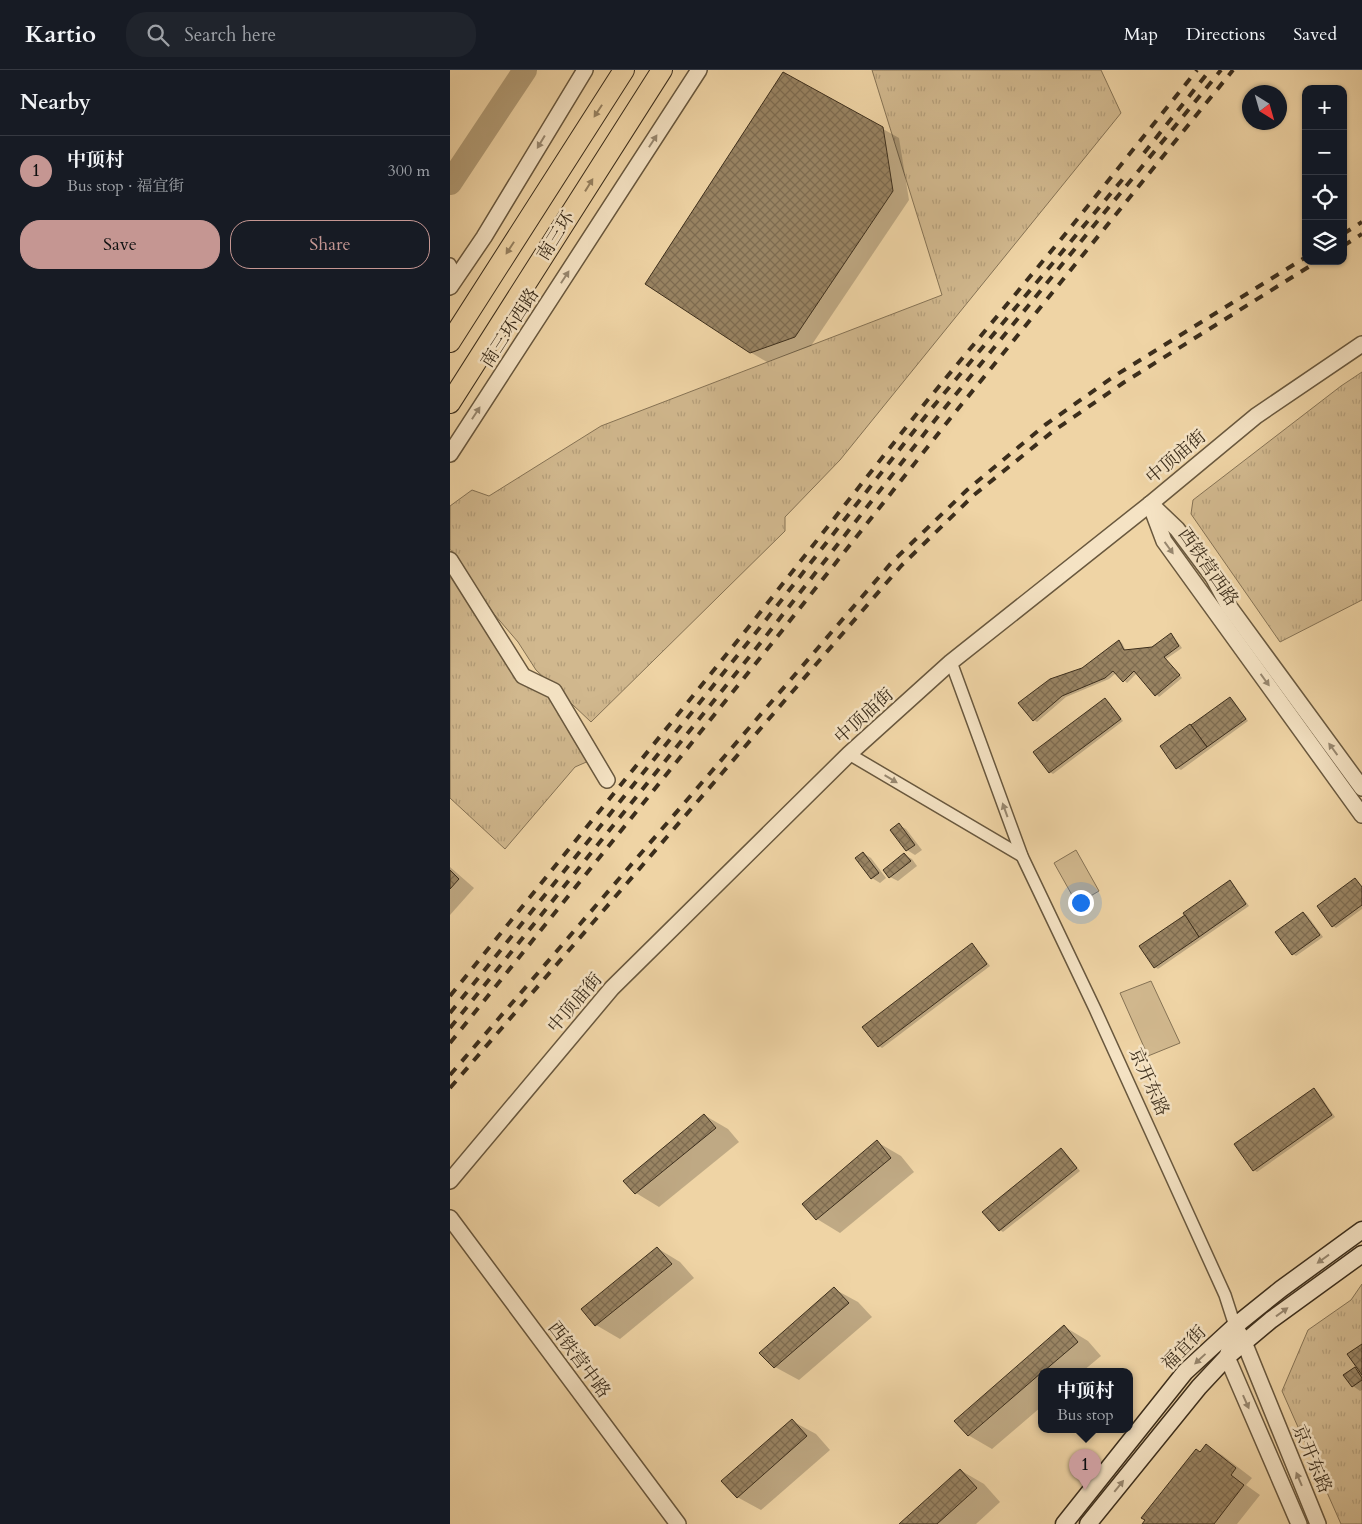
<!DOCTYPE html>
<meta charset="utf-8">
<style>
body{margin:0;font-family:Cardo,"Noto Serif SC",serif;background:#20242c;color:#f1f3f6}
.controls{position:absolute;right:15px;top:15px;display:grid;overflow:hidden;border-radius:10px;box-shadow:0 1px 4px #0004}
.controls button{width:45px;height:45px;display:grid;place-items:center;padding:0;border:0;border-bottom:1px solid #363941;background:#171b24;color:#f1f3f6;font:25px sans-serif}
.compass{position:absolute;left:792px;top:15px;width:45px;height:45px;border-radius:50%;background:#171b24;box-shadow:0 1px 4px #0004;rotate:143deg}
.you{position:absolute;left:630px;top:832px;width:18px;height:18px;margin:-12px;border:4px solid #fff;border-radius:50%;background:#1a73e8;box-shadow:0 0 0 8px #1a73e833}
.badge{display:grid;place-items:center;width:32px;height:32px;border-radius:50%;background:#c59692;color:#111;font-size:16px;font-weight:700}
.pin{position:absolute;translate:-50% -41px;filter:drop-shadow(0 1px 2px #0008)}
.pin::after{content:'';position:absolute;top:26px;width:18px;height:15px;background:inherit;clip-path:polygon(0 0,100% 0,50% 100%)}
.popup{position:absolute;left:588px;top:1298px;width:95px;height:65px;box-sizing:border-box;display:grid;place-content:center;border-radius:10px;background:#171b24;filter:drop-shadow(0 1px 4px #0005);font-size:16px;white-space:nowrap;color:#9ea1a6}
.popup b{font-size:19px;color:#f1f3f6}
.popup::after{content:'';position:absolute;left:50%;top:100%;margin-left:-10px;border:10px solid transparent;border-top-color:#171b24}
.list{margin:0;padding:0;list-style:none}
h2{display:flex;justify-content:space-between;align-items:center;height:65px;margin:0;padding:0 20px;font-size:21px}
h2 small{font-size:16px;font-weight:400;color:#9ea1a6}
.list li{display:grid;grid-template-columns:32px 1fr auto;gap:15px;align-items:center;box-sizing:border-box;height:70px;padding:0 20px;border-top:1px solid #363941}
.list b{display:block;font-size:19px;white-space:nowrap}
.list p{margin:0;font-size:16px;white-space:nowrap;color:#9ea1a6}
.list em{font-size:16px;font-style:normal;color:#9ea1a6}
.actions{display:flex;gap:10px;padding:15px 20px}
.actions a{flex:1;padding:11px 0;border:1px solid #c59692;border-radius:20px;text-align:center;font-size:18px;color:#c59692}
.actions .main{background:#c59692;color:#111}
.icon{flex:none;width:28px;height:28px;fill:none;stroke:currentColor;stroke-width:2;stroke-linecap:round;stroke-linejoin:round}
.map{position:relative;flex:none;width:912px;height:1454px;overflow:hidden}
header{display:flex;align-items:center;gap:30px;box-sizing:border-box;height:70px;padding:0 25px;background:#171b24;border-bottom:1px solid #363941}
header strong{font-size:24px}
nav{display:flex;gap:28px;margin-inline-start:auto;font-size:18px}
.search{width:350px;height:45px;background:#20242c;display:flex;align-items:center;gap:12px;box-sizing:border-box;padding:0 18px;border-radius:20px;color:#9ea1a6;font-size:19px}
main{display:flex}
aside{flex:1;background:#171b24}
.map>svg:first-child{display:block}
.grass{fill:#d1b88e;stroke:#867355}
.park{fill:url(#park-tufts);stroke:#867355}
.shadow{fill:#0003}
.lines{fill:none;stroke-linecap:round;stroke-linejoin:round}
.river{stroke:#b29c76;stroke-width:24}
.building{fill:url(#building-cross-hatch);stroke:#3c2e1c}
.minor-casing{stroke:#69583e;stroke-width:14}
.tertiary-casing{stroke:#69583e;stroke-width:18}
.secondary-casing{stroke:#3c2e1c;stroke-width:19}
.trunk-casing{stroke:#3c2e1c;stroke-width:22}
.minor{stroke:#f5e3c4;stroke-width:11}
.tertiary{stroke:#f5e3c4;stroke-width:15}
.secondary{stroke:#f5e3c4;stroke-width:16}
.trunk{stroke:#efd4a5;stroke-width:20}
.rail{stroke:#3c2e1c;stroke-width:4;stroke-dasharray:9 9;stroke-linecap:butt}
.oneway{fill:#968160}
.oneway2{fill:#988870}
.labels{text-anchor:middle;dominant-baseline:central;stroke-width:5;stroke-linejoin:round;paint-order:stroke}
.street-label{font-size:18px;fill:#3c2e1c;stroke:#f5e3c4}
</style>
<header>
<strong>Kartio</strong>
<div class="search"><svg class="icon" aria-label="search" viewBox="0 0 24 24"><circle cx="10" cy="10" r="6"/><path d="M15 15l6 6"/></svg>Search here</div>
<nav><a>Map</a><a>Directions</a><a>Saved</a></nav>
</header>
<main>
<aside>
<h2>Nearby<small></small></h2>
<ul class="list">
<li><span class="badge">1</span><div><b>中顶村</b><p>Bus stop · 福宜街</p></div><em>300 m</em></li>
</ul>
<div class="actions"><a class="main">Save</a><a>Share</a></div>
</aside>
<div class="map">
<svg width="912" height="1454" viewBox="0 0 912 1454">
<defs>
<pattern id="park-tufts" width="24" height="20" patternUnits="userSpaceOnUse" patternTransform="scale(1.25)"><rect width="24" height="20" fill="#d1b88e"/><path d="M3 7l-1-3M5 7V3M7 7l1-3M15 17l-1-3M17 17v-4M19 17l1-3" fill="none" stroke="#b49e7a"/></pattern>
<pattern id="building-cross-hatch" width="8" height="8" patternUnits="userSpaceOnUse" patternTransform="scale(1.25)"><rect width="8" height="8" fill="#998463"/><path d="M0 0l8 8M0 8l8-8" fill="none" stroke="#7e6c51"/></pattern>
</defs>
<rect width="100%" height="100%" fill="#efd4a5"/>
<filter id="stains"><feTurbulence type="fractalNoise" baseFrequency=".004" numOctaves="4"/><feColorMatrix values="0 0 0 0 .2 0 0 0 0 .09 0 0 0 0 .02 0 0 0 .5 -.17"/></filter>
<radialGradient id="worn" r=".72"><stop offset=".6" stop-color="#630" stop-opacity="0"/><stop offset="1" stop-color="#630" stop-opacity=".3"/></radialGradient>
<g class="grass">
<path d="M626,780L649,821L627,834L604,793Z"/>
<path d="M701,911L730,973L698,986L670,923Z"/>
</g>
<g class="park">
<path d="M422,0H651L671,43L390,390L335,447V461L141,652L86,600L68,572L44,544L0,479V436L22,420L39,426L151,356L492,225Z"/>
<path d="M912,302V530L830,572L741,444L743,430L891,316Z"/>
<path d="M0,502L66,606L101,625L141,690L125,697L55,779L0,728Z"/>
<path d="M912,1214V1454H891L832,1321L858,1260L901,1230Z"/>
</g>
<g class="shadow">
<path d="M433,59L449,68L459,130L361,276L317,292L300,282Z"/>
<path d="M721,565L724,567L732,578L716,589L732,608L709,627L687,603L677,613L666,603L659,609L616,627L587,652L584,650L633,599L669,571L672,573L676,581L702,579Z"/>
<path d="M780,628L783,630L798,651L731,700L727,698L740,655L742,656Z"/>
<path d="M655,630L659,632L673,651L603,704L600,702Z"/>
<path d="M449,755L456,759L472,780L465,785L457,780L442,760Z"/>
<path d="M413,783L421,788L436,808L430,813L422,808Z"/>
<path d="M454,785L462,789L467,796L448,811L440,807Z"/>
<path d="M0,797L24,818L0,845Z"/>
<path d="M905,810L912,816V839L886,858L883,856Z"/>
<path d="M780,812L783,814L799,836L708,899L705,897L736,845Z"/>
<path d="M854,843L857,845L873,867L846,886L843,884L827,862Z"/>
<path d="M522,875L525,877L540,896L432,978L429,976L414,957Z"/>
<path d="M864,1020L867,1021L885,1047L807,1102L804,1100Z"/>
<path d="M254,1045L278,1059L289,1072L209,1137L186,1123Z"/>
<path d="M427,1072L451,1086L464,1102L390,1163L367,1149Z"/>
<path d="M611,1079L614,1081L630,1101L553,1162L550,1160L534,1142Z"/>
<path d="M207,1178L230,1192L244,1208L170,1269L146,1255L132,1240Z"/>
<path d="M384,1219L408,1232L422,1247L349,1310L325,1297Z"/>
<path d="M615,1257L638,1271L651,1286L633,1301H591V1337L542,1379L518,1365Z"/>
<path d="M905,1299L912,1303V1320L910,1321L903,1316Z"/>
<path d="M342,1351L366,1364L380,1380L311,1440L287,1427Z"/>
<path d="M756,1376L772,1385L802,1408L796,1415L810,1425L787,1454H694Z"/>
<path d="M510,1400L534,1414L550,1432L526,1454H451Z"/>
</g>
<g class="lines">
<path class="river" d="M0,113L75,0"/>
</g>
<g class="building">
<path d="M333,2L433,57L443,121L345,267L300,283L195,214Z"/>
<path d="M721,563L729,576L714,587L730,605L705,626L684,601L673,612L663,601L655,608L612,626L583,651L568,633L600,609L632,598L669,570L674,580L702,577Z"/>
<path d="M780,627L796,649L757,677L741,655Z"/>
<path d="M655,628L671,649L599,703L583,682Z"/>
<path d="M740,654L757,677L726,699L710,676Z"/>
<path d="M449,753L465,775L456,781L440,760Z"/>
<path d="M413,782L429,803L421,809L405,788Z"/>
<path d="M454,783L461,791L439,808L433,800Z"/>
<path d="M0,800L9,809L0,819Z"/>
<path d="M905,808L912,817V835L882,857L867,836Z"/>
<path d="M780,810L796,834L749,867L733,843Z"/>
<path d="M853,842L870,865L842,885L825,862Z"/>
<path d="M735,845L749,867L704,898L689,876Z"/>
<path d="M522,873L537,894L428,977L412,957Z"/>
<path d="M864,1018L882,1045L803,1101L784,1074Z"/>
<path d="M254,1044L266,1058L185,1124L173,1111Z"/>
<path d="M427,1070L441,1088L366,1150L352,1134Z"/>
<path d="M611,1078L627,1098L549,1161L532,1142Z"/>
<path d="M207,1177L222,1194L145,1256L131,1239Z"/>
<path d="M384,1217L399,1233L324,1298L309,1283Z"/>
<path d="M614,1255L628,1272L594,1301H591V1303L518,1366L504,1351Z"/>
<path d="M912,1274V1305L897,1284Z"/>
<path d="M905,1297L912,1308V1310L902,1317L893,1305Z"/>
<path d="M342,1349L357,1366L287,1428L271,1411Z"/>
<path d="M756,1374L786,1398L781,1405L794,1415L764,1454H692L695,1450L691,1448L746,1379L750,1382Z"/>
<path d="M510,1399L527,1418L487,1454H449Z"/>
</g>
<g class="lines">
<defs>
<g id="minor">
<path d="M0,194L7,207"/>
<path d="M501,592L572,786L645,939L775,1225L785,1256"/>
<path d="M399,684L572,786"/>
</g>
<g id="tertiary">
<path d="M0,217L34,167L135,0"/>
<path d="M0,384L249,0"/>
<path d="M700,434L714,471L912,745"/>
<path d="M705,438L727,459L763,507L778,535L912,718"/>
<path d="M0,490L73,606L104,621L157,710"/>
<path d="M0,1111L162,918L399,684L501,592L700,434L806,346L912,274"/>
<path d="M0,1148L228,1454"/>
<path d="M785,1256L794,1272L868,1454"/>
<path d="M785,1256L777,1287L849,1454"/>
</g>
<g id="secondary">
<path d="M614,1454L735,1302L785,1256L831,1219L912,1160"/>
<path d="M638,1454L749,1317L777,1287L821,1250L912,1184"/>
</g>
<g id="trunk">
<path d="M0,272L174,0"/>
<path d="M0,333L212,0"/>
</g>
</defs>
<use href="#minor" class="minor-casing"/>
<use href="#tertiary" class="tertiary-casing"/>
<use href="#secondary" class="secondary-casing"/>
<use href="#trunk" class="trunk-casing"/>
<use href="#minor" class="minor"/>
<use href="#tertiary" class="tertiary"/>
<use href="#secondary" class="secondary"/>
<use href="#trunk" class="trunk"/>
<g class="rail">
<path d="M694,83L760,0"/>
<path d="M893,164L912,152"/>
<path d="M893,176L912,164"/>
<path d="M0,926L301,554L476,332L617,162L747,0"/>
<path d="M0,943L308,560L482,338L677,104"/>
<path d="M0,958L316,566L489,345L771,0"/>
<path d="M0,973L323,572L499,350L783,0"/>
<path d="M0,1005L442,492L517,420L595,355L666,305L856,187"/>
<path d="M0,1018L451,496L524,425L602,362L673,313L868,191"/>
</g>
</g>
<defs><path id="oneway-solid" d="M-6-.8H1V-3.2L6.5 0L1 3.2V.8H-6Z" transform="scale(1.25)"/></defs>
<g class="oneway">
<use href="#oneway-solid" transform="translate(148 41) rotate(123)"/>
<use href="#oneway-solid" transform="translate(139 115) rotate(-58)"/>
<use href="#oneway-solid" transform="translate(60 178) rotate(123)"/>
</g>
<g class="oneway2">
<use href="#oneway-solid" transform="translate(203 71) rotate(-57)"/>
<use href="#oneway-solid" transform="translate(91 72) rotate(121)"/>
<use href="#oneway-solid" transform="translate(115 207) rotate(-57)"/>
<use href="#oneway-solid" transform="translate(26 343) rotate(-57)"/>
<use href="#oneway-solid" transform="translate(719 478) rotate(54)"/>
<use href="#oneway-solid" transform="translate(815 610) rotate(54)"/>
<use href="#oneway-solid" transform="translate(883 679) rotate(-126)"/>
<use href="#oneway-solid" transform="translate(441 709) rotate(31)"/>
<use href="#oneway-solid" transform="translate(555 740) rotate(-110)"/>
<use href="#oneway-solid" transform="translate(873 1189) rotate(144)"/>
<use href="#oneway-solid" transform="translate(832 1242) rotate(-36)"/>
<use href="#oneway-solid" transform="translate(750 1289) rotate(137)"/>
<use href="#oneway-solid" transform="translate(796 1332) rotate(66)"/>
<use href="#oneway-solid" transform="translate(849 1409) rotate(-113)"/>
<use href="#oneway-solid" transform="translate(669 1416) rotate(-51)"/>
</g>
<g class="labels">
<g class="street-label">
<text transform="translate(106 166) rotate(-58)">南三环</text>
<text transform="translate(60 258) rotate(-57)">南三环西路</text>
<text transform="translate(726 387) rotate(-40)">中顶庙街</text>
<text transform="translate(758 497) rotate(55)">西铁营西路</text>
<text transform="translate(414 646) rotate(-42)">中顶庙街</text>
<text transform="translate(125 933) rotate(-49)">中顶庙街</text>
<text transform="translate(699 1012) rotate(66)">京开东路</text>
<text transform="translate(734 1278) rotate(-45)">福宜街</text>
<text transform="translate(129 1290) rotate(53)">西铁营中路</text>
<text transform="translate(862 1389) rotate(67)">京开东路</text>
</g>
</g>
<rect width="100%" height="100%" filter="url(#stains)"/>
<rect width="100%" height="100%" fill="url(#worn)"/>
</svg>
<div class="controls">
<button>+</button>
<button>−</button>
<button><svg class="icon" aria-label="locate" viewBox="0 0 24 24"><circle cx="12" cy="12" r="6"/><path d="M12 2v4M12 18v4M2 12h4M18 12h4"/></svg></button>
<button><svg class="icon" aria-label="layers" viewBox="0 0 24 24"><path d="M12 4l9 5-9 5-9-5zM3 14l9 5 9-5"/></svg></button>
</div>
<svg class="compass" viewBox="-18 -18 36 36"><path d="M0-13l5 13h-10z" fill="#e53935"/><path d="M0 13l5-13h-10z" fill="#9ea1a6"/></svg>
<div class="you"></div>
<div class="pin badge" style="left:635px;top:1420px">1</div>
<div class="popup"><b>中顶村</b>Bus stop</div>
</div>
</main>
